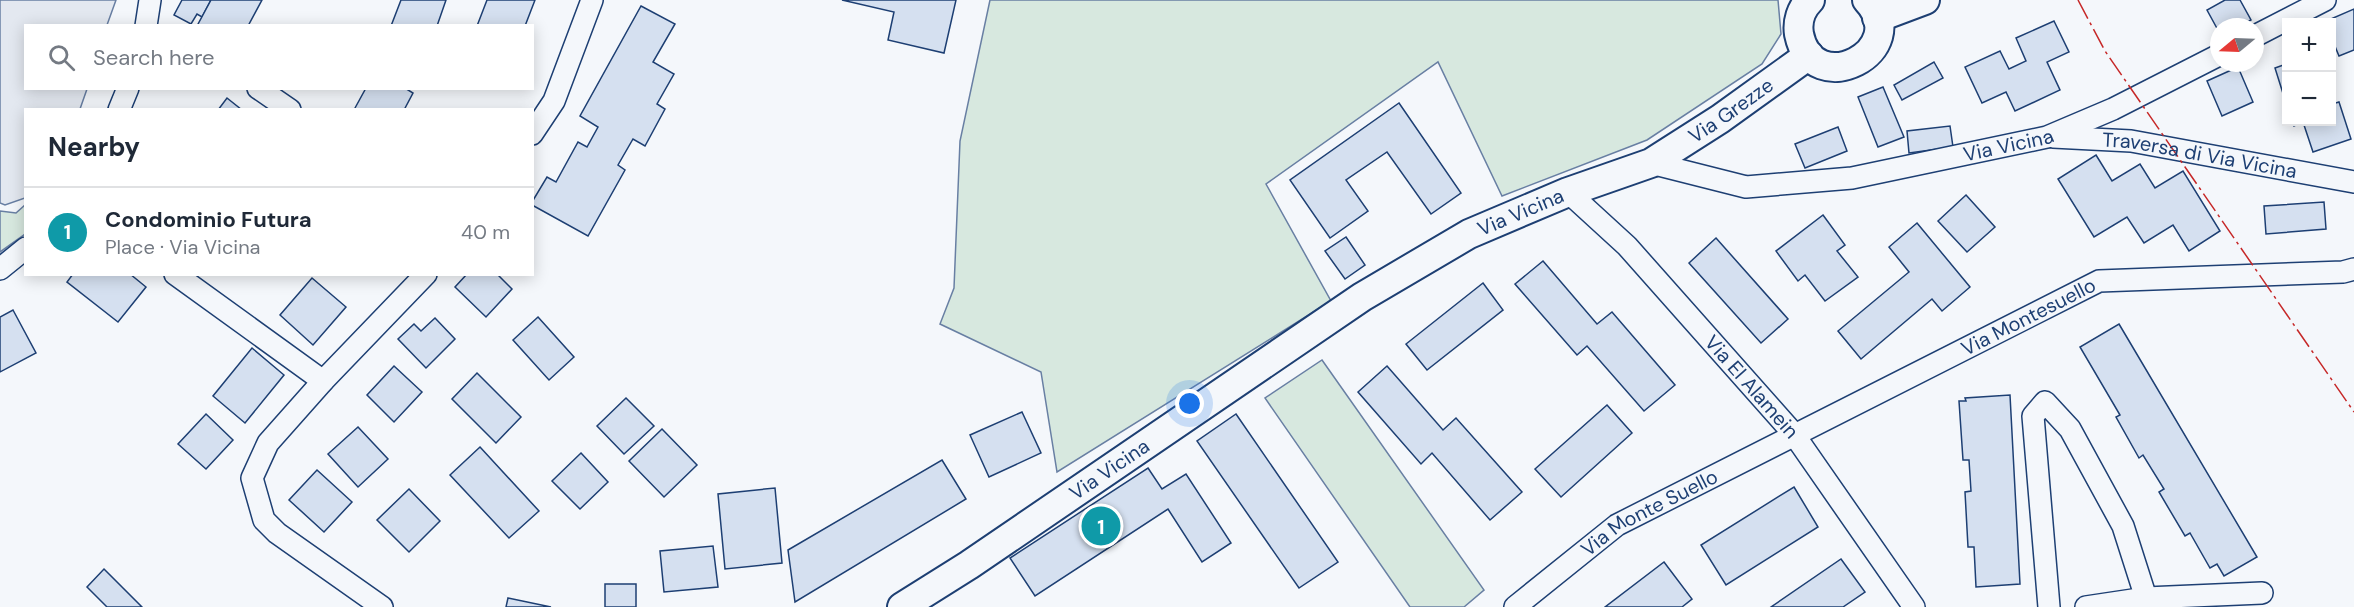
<!DOCTYPE html>
<meta charset="utf-8">
<style>
body{margin:0;font-family:"DM Sans",sans-serif;background:#f6f6f7;color:#1f2937}
.controls{position:absolute;right:18px;top:18px;display:grid;overflow:hidden;border-radius:0px;box-shadow:0 3px 15px #0003}
.controls button{width:54px;height:54px;display:grid;place-items:center;padding:0;border:0;border-bottom:2px solid #e0e1e3;background:#fff;color:#1f2937;font:30px sans-serif}
.compass{position:absolute;left:2210px;top:18px;width:54px;height:54px;border-radius:50%;background:#fff;box-shadow:0 3px 15px #0003;rotate:251deg}
.you{position:absolute;left:1190px;top:404px;width:21px;height:21px;margin:-15px;border:4px solid #fff;border-radius:50%;background:#1a73e8;box-shadow:0 0 0 9px #1a73e833}
.badge{display:grid;place-items:center;width:39px;height:39px;border-radius:50%;background:#db2777;color:#fff;font-size:20px;font-weight:700}
.pin{position:absolute;translate:-50% -50%;border:3px solid #fff;box-shadow:0 2px 6px #0006}
.list{margin:0;padding:0;list-style:none}
h2{display:flex;justify-content:space-between;align-items:center;height:78px;margin:0;padding:0 24px;font-size:26px}
h2 small{font-size:20px;font-weight:400;color:#747a83}
.list li{display:grid;grid-template-columns:39px 1fr auto;gap:18px;align-items:center;box-sizing:border-box;height:90px;padding:0 24px;border-top:2px solid #e0e1e3}
.list b{display:block;font-size:22px;white-space:nowrap}
.list p{margin:0;font-size:20px;white-space:nowrap;color:#747a83}
.list em{font-size:20px;font-style:normal;color:#747a83}
.icon{flex:none;width:33px;height:33px;fill:none;stroke:currentColor;stroke-width:2;stroke-linecap:round;stroke-linejoin:round}
.map{position:relative;flex:none;width:2354px;height:607px;overflow:hidden}
.search{position:absolute;background:#fff;box-shadow:0 3px 15px #0003;left:24px;top:24px;width:510px;height:66px;display:flex;align-items:center;gap:15px;box-sizing:border-box;padding:0 21px;border-radius:0px;color:#747a83;font-size:22px}
.panel{position:absolute;background:#fff;box-shadow:0 3px 15px #0003;left:24px;top:108px;width:510px;height:168px;border-radius:0px}
.map>svg:first-child{display:block}
.green{fill:#d7e8df;stroke:#687fa3;stroke-width:1.5}
.parking{fill:#e3e8f0;stroke:#687fa3;stroke-width:1.5}
.building{fill:#d5e0f0;stroke:#1d3f73;stroke-width:1.5}
.lines{fill:none;stroke-linecap:round;stroke-linejoin:round}
.street-casing{stroke:#1d3f73;stroke-width:24}
.secondary-casing{stroke:#1d3f73;stroke-width:32}
.street{stroke:#f4f7fb;stroke-width:21}
.secondary{stroke:#f4f7fb;stroke-width:28}
.power{stroke:#c62828;stroke-width:1.5;stroke-dasharray:21 4.5 3 4.5;stroke-linecap:butt}
.labels{text-anchor:middle;dominant-baseline:central;stroke-width:4.5;stroke-linejoin:round;paint-order:stroke}
.street-label{font-size:20px;fill:#1d3f73;stroke:#f4f7fb}
</style>
<div class="map">
<svg width="2354" height="607" viewBox="0 0 2354 607">
<rect width="100%" height="100%" fill="#f4f7fb"/>
<g class="green">
<path d="M990,0H1778L1781,34L1762,64L1647,140L1502,196L1438,62L1266,184L1331,301L1057,472L1041,372L940,324L954,288L960,141Z"/>
<path d="M25,205V234L0,252V211L16,213Z"/>
<path d="M1322,360L1484,590L1464,607H1410L1265,398Z"/>
</g>
<path class="parking" d="M0,0H116L107,25L26,26V88L87,89L80,109L26,110L25,198L5,205L0,203Z"/>
<g class="building">
<path d="M182,0H211L202,17L197,14L191,24L174,15Z"/>
<path d="M211,0H262L248,26H197Z"/>
<path d="M401,0H446L437,26H391Z"/>
<path d="M487,0H535L525,26H477Z"/>
<path d="M842,0H956L944,53L888,40L894,12Z"/>
<path d="M2225,0H2240L2251,20L2238,27H2219V32L2207,10Z"/>
<path d="M641,6L675,24L653,62L674,74L657,104L665,109L645,146L633,139L618,165L625,170L588,236L532,205V202L547,177L556,182L578,142L587,147L598,127L580,116Z"/>
<path d="M2354,9V50L2339,56L2332,39V22H2324Z"/>
<path d="M2054,21L2069,52L2047,62L2060,90L2015,111L2006,92L1982,103L1965,67L2000,51L2009,69L2026,61L2016,38Z"/>
<path d="M1934,62L1943,78L1902,100L1894,85Z"/>
<path d="M2286,64V103L2275,68Z"/>
<path d="M2238,67L2253,102L2222,116L2207,81Z"/>
<path d="M1883,87L1904,137L1878,147L1858,97Z"/>
<path d="M366,88H405L413,93L404,110H357L355,108Z"/>
<path d="M227,98L242,110H218Z"/>
<path d="M2339,102L2351,139L2313,152L2303,122L2294,126L2293,122H2332V104Z"/>
<path d="M1399,103L1461,193L1431,214L1387,152L1346,180L1368,211L1330,238L1290,180Z"/>
<path d="M1950,126L1953,147L1909,153L1907,131Z"/>
<path d="M1838,127L1847,151L1805,168L1795,144Z"/>
<path d="M2096,155L2112,181L2140,164L2155,188L2183,171L2220,231L2189,251L2173,225L2144,243L2127,217L2094,237L2058,179Z"/>
<path d="M1966,195L1995,227L1967,252L1938,221Z"/>
<path d="M2324,202L2326,229L2266,234L2264,206Z"/>
<path d="M1823,215L1845,245L1837,251L1858,277L1825,301L1805,275L1798,281L1776,251Z"/>
<path d="M1917,223L1970,287L1942,311L1932,299L1861,359L1838,331L1909,272L1889,247Z"/>
<path d="M1346,237L1365,265L1345,279L1325,251Z"/>
<path d="M1716,238L1788,319L1761,343L1689,263Z"/>
<path d="M1543,261L1597,324L1612,312L1675,385L1644,411L1587,346L1577,355L1515,284Z"/>
<path d="M73,274H130L146,287L118,322L67,282Z"/>
<path d="M467,274H497L512,289L486,317L455,287Z"/>
<path d="M312,278L346,307L313,345L280,315Z"/>
<path d="M1483,283L1503,310L1427,370L1406,344Z"/>
<path d="M13,310L36,353L0,372V317Z"/>
<path d="M538,317L574,357L549,380L513,340Z"/>
<path d="M435,318L455,339L426,368L398,339L414,324L421,331Z"/>
<path d="M2119,324L2257,557L2224,576L2217,564L2210,568L2190,533L2185,536L2159,492L2164,489L2143,455L2139,458L2116,417L2120,415L2080,347Z"/>
<path d="M252,348L284,375L245,423L213,396Z"/>
<path d="M394,366L422,392L394,422L367,395Z"/>
<path d="M1387,366L1443,430L1456,418L1522,492L1490,520L1432,453L1421,464L1358,392Z"/>
<path d="M477,373L521,417L496,443L452,399Z"/>
<path d="M2010,395L2020,584L1976,587L1974,547H1968L1965,492L1971,491L1969,460H1963L1959,401H1966L1965,398Z"/>
<path d="M626,398L654,426L624,454L597,426Z"/>
<path d="M1607,405L1632,433L1561,497L1535,469Z"/>
<path d="M1022,412L1041,453L989,477L970,435Z"/>
<path d="M206,414L233,440L206,469L178,444Z"/>
<path d="M1236,414L1338,562L1299,588L1197,441Z"/>
<path d="M358,427L388,459L358,487L328,454Z"/>
<path d="M662,429L697,465L664,497L629,461Z"/>
<path d="M480,447L539,511L509,538L450,475Z"/>
<path d="M581,453L608,482L580,509L552,481Z"/>
<path d="M942,460L966,499L795,602L788,550Z"/>
<path d="M1148,468L1162,489L1186,474L1231,543L1202,562L1168,509L1035,596L1010,558Z"/>
<path d="M317,470L352,502L324,532L289,500Z"/>
<path d="M1794,487L1818,527L1726,585L1701,545Z"/>
<path d="M775,488L782,563L725,569L718,494Z"/>
<path d="M409,489L440,521L409,552L377,520Z"/>
<path d="M713,546L718,587L664,592L660,551Z"/>
<path d="M1841,559L1865,592L1843,607H1771Z"/>
<path d="M1664,562L1692,599L1682,607H1605Z"/>
<path d="M104,569L142,607H107L87,587Z"/>
<rect x="605" y="584" width="31" height="23"/>
<path d="M508,598L551,607H506Z"/>
</g>
<g class="lines">
<defs>
<g id="street">
<path d="M146,26L150,0"/>
<path d="M2255,36L2325,0"/>
<path d="M258,88L290,110"/>
<path d="M119,110L128,88"/>
<path d="M532,134L554,101L592,0"/>
<path id="s1" d="M2053,137L2131,141L2354,182"/>
<path id="s2" d="M1651,163L1746,187L1852,178L2047,137L2113,109L2219,55"/>
<path id="s3" d="M1568,192L1627,246L1793,433L1914,607"/>
<path d="M0,269L26,248"/>
<path d="M175,274L323,381"/>
<path d="M382,607L277,533L264,520L252,478L268,443L323,381L426,274"/>
<path id="s4" d="M1515,607L1617,525L2099,281L2343,272L2354,269"/>
<path d="M2049,607L2033,416L2045,402L2070,429L2123,526L2146,598"/>
<path d="M2086,607L2146,598L2262,593"/>
</g>
<g id="secondary">
<path d="M1810,0C1801,9 1797,22 1799,34C1813,103 1914,50 1867,0"/>
<path d="M1877,18L1925,0"/>
<path id="s5" d="M902,607L969,565L1362,297L1469,234L1568,192L1651,163L1720,119L1809,55"/>
</g>
</defs>
<use href="#street" class="street-casing"/>
<use href="#secondary" class="secondary-casing"/>
<use href="#street" class="street"/>
<use href="#secondary" class="secondary"/>
<path class="power" d="M2078,0L2105,51L2354,412"/>
</g>
<g class="labels">
<g class="street-label">
<text stroke="none"><textPath href="#s5" startOffset="970">Via Grezze</textPath></text>
<text stroke="none"><textPath href="#s2" startOffset="364">Via Vicina</textPath></text>
<text stroke="none"><textPath href="#s1" startOffset="148">Traversa di Via Vicina</textPath></text>
<text stroke="none"><textPath href="#s5" startOffset="735">Via Vicina</textPath></text>
<text stroke="none"><textPath href="#s4" startOffset="592">Via Montesuello</textPath></text>
<text stroke="none"><textPath href="#s3" startOffset="268">Via El Alamein</textPath></text>
<text stroke="none"><textPath href="#s5" startOffset="249">Via Vicina</textPath></text>
<text stroke="none"><textPath href="#s4" startOffset="165">Via Monte Suello</textPath></text>
</g>
</g>
</svg>
<div class="controls">
<button>+</button>
<button>−</button>
</div>
<svg class="compass" viewBox="-18 -18 36 36"><path d="M0-13l5 13h-10z" fill="#e53935"/><path d="M0 13l5-13h-10z" fill="#747a83"/></svg>
<div class="you"></div>
<div class="pin badge" style="left:1101px;top:526px;background:#0f9aa8">1</div>
<div class="search"><svg class="icon" aria-label="search" viewBox="0 0 24 24"><circle cx="10" cy="10" r="6"/><path d="M15 15l6 6"/></svg>Search here</div>
<section class="panel">
<h2>Nearby<small></small></h2>
<ul class="list">
<li><span class="badge" style="background:#0f9aa8">1</span><div><b>Condominio Futura</b><p>Place · Via Vicina</p></div><em>40 m</em></li>
</ul>
</section>
</div>
